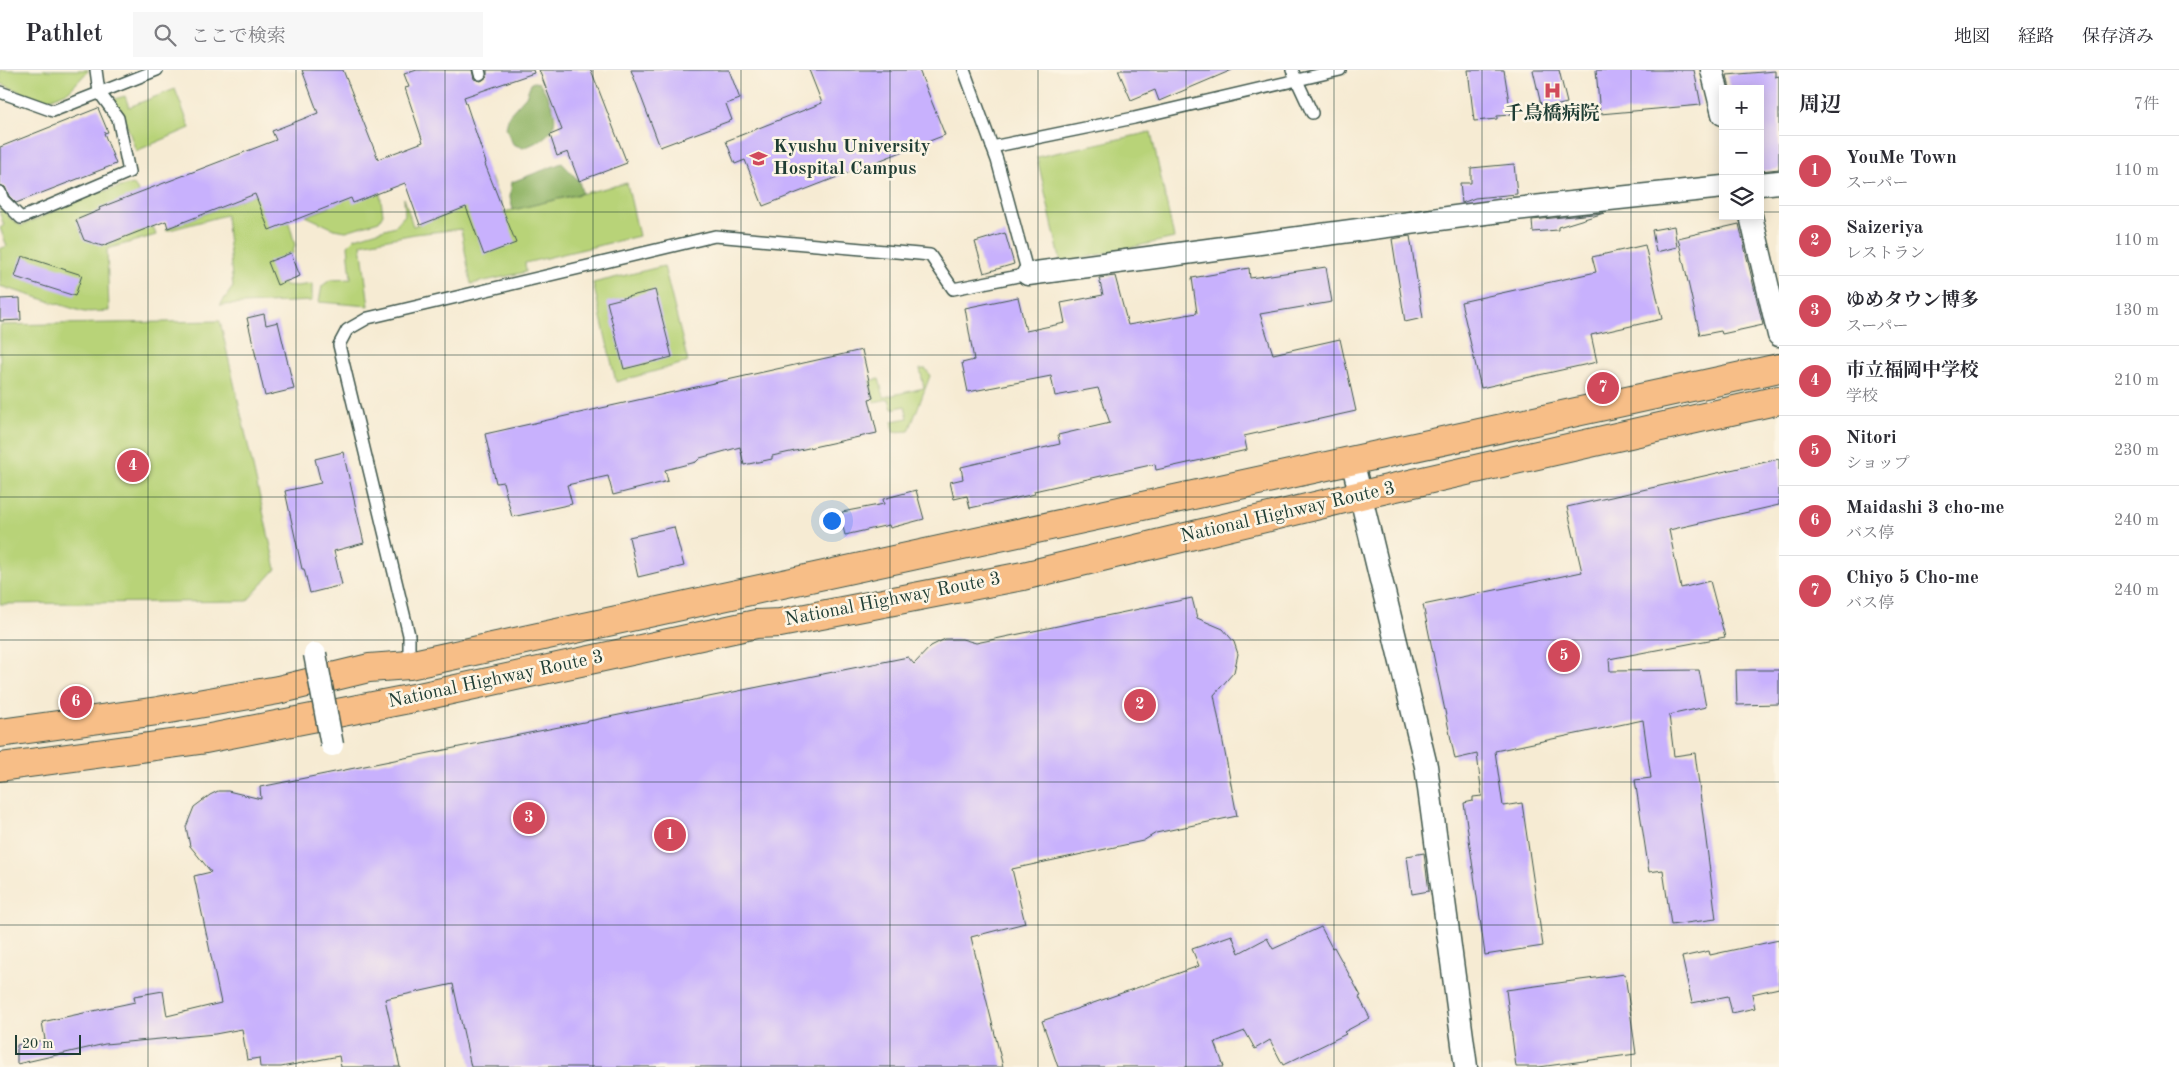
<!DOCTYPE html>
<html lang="ja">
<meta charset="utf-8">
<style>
body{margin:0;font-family:"Old Standard TT","Noto Serif JP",serif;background:#f7f7f7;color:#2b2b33}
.controls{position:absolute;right:15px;top:15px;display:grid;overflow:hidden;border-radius:0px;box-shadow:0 2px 12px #0003}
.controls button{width:45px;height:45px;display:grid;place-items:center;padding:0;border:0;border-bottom:1px solid #e1e1e2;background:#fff;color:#2b2b33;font:25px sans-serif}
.scale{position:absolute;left:15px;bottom:12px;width:66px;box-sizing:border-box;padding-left:5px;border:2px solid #1f3d34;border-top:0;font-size:14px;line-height:18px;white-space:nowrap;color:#1f3d34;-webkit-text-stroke:4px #fcf5e5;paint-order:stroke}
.you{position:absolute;left:831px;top:450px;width:18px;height:18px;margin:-12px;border:4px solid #fff;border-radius:50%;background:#1a73e8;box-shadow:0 0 0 8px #1a73e833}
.badge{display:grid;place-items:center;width:32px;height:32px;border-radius:50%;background:#d1495b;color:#fff;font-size:16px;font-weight:700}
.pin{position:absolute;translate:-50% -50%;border:2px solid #fff;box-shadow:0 1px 5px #0006}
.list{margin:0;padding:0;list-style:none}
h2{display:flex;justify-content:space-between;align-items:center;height:65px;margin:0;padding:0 20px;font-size:21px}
h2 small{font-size:16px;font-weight:400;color:#7c7c81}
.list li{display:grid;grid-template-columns:32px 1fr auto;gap:15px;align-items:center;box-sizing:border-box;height:70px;padding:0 20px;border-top:1px solid #e1e1e2}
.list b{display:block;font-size:19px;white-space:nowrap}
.list p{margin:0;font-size:16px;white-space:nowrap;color:#7c7c81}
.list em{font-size:16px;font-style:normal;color:#7c7c81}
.icon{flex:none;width:28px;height:28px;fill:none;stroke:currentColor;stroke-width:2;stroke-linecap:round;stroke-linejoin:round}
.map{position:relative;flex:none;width:1779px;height:997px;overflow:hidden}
header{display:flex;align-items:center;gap:30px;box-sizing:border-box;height:70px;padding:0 25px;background:#fff;border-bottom:1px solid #e1e1e2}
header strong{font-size:24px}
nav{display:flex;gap:28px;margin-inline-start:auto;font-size:18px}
.search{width:350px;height:45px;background:#f7f7f7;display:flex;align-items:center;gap:12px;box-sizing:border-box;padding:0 18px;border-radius:0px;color:#7c7c81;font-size:19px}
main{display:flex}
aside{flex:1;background:#fff}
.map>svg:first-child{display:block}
.green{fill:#b8d378;stroke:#6c8856}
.forest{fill:#92b568;stroke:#58794e}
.building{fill:#c8b1fd}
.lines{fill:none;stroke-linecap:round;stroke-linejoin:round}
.lane-casing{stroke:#3f574c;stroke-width:14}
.street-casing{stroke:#3f574c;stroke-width:25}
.highway-casing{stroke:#3f574c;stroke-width:30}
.lane{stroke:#fff;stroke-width:11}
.street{stroke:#fff;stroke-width:22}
.highway{stroke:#f7be87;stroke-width:28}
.street-bridge-casing{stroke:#3f574c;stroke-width:25;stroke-linecap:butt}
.street-bridge{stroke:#fff;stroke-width:22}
.grid{fill:none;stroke:#1f3d34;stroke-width:1;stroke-opacity:0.55}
.labels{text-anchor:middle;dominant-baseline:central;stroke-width:5;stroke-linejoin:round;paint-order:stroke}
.poi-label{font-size:19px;font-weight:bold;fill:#1f3d34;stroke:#fcf5e5}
.street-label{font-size:19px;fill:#1f3d34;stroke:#fcf5e5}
</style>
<header>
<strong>Pathlet</strong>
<div class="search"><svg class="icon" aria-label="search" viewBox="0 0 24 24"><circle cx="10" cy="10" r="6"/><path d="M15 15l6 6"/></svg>ここで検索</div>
<nav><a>地図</a><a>経路</a><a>保存済み</a></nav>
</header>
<main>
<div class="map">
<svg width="1779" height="997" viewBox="0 0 1779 997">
<rect width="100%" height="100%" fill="#fcf5e5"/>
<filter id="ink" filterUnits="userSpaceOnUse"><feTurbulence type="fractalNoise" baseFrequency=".02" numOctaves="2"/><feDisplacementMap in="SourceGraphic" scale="10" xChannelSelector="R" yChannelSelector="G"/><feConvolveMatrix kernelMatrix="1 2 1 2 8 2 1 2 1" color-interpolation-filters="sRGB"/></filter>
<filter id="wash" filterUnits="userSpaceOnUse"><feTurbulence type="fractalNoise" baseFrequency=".0096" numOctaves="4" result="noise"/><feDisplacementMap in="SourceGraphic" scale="20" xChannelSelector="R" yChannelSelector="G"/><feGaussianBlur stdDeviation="1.12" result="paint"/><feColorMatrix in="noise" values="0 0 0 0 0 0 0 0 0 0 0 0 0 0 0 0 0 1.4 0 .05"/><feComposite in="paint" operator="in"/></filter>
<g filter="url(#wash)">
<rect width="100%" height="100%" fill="#f6ebd3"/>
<g class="green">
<path d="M0,0H89L69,21L43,32L0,13Z"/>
<path d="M175,19L190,58L136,81L125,50L111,30L125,26L129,37Z"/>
<path d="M1151,62L1174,168L1061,193L1037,87Z"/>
<path d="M491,108L504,142L627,113L639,166L525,193L526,202L471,214L461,159L415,164L361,174L369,236L319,232L322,216L330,210L351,209L348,175L355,168L395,156L405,145L404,128L413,156L448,144L441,126Z"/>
<path d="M133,114L143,128L156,165L107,179L109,241L84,242L0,216V179L7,176L0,158L4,155L0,144V136L10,148L21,156L93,124Z"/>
<path d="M275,116L290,156L295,175L283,215L297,216L312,214V231L220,235L233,217L226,145L166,161L168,158Z"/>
<path d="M380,123L383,144L379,151L346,161L334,159L306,146L330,137L327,127Z"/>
<path d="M664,196L688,292L616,312L593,213Z"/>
<path d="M220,251L276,499L247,531L0,534V255Z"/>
<path d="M920,299H926L930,306L909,361L894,362L892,351L908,348L905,336L892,339L889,329L874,332L869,311L879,309L884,327L924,318Z"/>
</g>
<g class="forest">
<path d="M534,12L540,13C561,47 563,63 523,78L513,74L506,58L509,45L526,26L531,13Z"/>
<path d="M562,93L579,111L582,123L513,140L510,127L512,112Z"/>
</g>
<g id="blocks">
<g class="building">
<path d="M302,0H343L378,89L423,72L405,18L409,17L404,4L417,0H472L474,9L481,11L487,7V0H533L534,3L464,27L486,93L485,94L516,173L484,185L466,137L420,155L405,113L353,133L351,128L269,160L255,124L168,158L166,151L102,176L84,170L76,150L100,140L99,138L276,70L272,61L318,43Z"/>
<path d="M539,0H591L627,93L579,111L568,82L557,86L550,65L562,60Z"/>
<path d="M631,0H729L740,29L726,34L732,50L660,77Z"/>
<path d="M809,0H919L945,65L763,136L745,90L735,94L726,71L822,33Z"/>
<path d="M1118,0H1232L1159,31L1155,20L1131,30Z"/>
<path d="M1468,0H1504L1511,45L1497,46V49L1474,51Z"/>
<path d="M1533,0H1559L1567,33L1542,39Z"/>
<path d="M1596,0H1694L1701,35L1600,44Z"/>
<path d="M1775,1V7L1779,6V99L1760,101V19H1730L1727,5Z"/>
<path d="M98,38L108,62L104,63L116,94L16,133L9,126L5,117L0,115V77Z"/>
<path d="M1514,94L1517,124L1475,128L1462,133L1460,113H1471V98Z"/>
<path d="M1604,143L1558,157V160L1533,162L1532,150Z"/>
<path d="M1739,154L1763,255L1722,264L1721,261L1700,265L1678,168Z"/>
<path d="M1674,156L1677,177L1656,182L1652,160Z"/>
<path d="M1005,163L1014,194L984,203L975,172Z"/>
<path d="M1410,166L1423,248L1405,252L1392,169Z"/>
<path d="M1645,175L1662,249L1591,265L1597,292L1481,318L1461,232L1596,202L1592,187Z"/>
<path d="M291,183L300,206L277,215L268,192Z"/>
<path d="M22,186L82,205L75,226L15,207Z"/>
<path d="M1326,197L1332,232L1260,244L1273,284L1340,269L1356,341L1244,366L1247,380L1156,400L1155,394L1034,421L1035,424L970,438L967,426L954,429L950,412L963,409L961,397L1060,374L1058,365L1110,353L1098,318L1055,326L1051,306L968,322L962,293L974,290L965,238L1018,227L1026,261L1065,253L1061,233L1103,225L1099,208L1115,206L1128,255L1197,243L1192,208L1249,198L1250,208Z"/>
<path d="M655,220L672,287L624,299L607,232Z"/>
<path d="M20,228L21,250L0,251V229Z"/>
<path d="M264,244L266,255L278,252L294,319L265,326L247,248Z"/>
<path d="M862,280L873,328L869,329L877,363L772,386V389L744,395L740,377L700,388L696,392L665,400L668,411L613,425L608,406L567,415L572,434L512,447L503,412L496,413L485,364Z"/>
<path d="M343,382L364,473L334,481L342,515L310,523L304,499H302L285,421L321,413L315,389Z"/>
<path d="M1779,389V435L1669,460L1681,518L1710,511L1725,567L1609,589L1610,601L1699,600L1706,637L1669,645L1674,686L1695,683L1716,849L1671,855L1663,800L1649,802L1635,710L1651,708L1643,650L1495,681L1503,736L1522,733L1543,876L1485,885L1464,733L1473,731V727L1482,726L1477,684L1455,689L1423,535L1582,502L1567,437Z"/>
<path d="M916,420L924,449L890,458L889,455L845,465L840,445L843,444L842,442L884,434L883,429Z"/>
<path d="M674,457L684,496L638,507L629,467Z"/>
<path d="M1192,528L1197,548L1223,559L1234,572L1238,584L1234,602L1214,625L1237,746L1156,763L1143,771L1012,799L1025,853L971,867L1003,997H471L453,914L385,929L400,997H341L339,986L281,997H260L259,988L247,990L242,959L215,964L105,974L17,994V975L45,970L42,952L135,932L134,926L163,921L167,946L221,933L194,806L211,802L190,776L186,757L194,737L210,725L218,721H228L261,729L260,717L908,587L914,594L931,576L945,569H962L976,573Z"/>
<path d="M1736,600H1779V634L1737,635Z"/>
<path d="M1424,783L1429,821L1412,824L1407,786Z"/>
<path d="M1321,857L1332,878L1334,877L1361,926L1359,927L1370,948L1344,962L1346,964L1283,995L1270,970L1255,979L1245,961L1215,972L1224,997H1058L1042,951L1199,896L1192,879L1232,865L1239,883L1267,868L1273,879Z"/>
<path d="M1779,870V918L1752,924L1755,938L1732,943L1728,926L1692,933L1682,887L1709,881L1710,885Z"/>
<path d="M1625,904L1636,984L1539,997H1516L1506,920Z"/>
</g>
</g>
</g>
<g filter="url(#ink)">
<use href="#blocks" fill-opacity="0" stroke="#3f574c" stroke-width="1"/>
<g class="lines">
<defs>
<g id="lane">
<path d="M479,0L480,4"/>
<path d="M1292,0L1312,43"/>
<path d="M0,22L53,41L157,0"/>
<path d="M992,77L1134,48L1340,0"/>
<path d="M0,122L3,130L21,148L129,102L118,48L99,22L96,0"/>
<path d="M409,595V565L339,275L347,260L368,248L715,166L930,185L953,219L1028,204L997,90L964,0"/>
</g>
<g id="street">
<path d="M1712,0L1723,44"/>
<path d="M1760,114L1779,112"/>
<path d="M1751,146L1779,265"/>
<path d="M1028,204L1515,139L1723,117"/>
<path d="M1352,390L1426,696L1466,997"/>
</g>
<g id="highway">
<path d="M0,663L158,641L278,620L369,598L409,595L1779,298"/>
<path d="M0,697L200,670L419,627L756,554L780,553L1023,506L1361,425L1779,330"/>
</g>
</defs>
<use href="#lane" class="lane-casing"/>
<use href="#street" class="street-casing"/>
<use href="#highway" class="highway-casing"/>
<use href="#lane" class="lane"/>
<use href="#street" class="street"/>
<use href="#highway" class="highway"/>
<defs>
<path id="street-bridge" d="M315,584L332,675"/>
</defs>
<use href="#street-bridge" class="street-bridge-casing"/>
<use href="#street-bridge" class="street-bridge"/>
</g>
</g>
<path class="grid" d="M148,0V997M296,0V997M445,0V997M593,0V997M741,0V997M890,0V997M1038,0V997M1186,0V997M1334,0V997M1482,0V997M1631,0V997M0,142H1723M1760,142H1779M0,285H1779M0,427H1779M0,570H1779M0,712H1779M0,855H1779"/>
<defs>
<symbol id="hospital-bare" viewBox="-9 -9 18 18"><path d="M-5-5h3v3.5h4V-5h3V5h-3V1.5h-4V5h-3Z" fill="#d1495b" stroke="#fcf5e5" stroke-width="2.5" paint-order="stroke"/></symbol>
<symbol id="university-bare" viewBox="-9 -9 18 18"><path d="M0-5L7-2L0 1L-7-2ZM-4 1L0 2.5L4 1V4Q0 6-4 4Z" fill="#d1495b" stroke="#fcf5e5" stroke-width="2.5" paint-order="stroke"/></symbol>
</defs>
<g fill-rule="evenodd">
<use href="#hospital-bare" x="1540" y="8" width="25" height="25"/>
<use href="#university-bare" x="746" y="76" width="25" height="25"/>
</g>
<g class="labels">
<g class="poi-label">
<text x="1552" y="44">千鳥橋病院</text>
<text x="773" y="77" text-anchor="start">Kyushu University<tspan x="773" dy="22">Hospital Campus</tspan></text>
</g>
<g class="street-label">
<text transform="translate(1288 443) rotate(-13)">National Highway Route 3</text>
<text transform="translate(893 530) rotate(-11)">National Highway Route 3</text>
<text transform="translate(496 610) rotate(-12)">National Highway Route 3</text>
</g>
</g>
</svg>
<div class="controls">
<button>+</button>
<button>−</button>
<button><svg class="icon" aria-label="layers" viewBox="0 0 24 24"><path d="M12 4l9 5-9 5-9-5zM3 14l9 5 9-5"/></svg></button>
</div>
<div class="scale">20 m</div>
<div class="you"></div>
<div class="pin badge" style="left:670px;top:765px">1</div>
<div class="pin badge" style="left:1140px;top:635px">2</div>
<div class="pin badge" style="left:529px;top:748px">3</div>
<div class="pin badge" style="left:133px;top:396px">4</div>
<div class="pin badge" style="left:1564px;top:586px">5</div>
<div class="pin badge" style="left:76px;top:632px">6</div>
<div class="pin badge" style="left:1603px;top:318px">7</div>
</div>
<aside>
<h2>周辺<small>7件</small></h2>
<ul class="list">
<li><span class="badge">1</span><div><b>YouMe Town</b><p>スーパー</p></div><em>110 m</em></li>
<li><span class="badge">2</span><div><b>Saizeriya</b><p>レストラン</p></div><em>110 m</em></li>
<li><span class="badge">3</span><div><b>ゆめタウン博多</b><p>スーパー</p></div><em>130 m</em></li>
<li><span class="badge">4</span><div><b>市立福岡中学校</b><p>学校</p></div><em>210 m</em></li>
<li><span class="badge">5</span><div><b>Nitori</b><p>ショップ</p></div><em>230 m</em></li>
<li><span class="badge">6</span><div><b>Maidashi 3 cho-me</b><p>バス停</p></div><em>240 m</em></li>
<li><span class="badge">7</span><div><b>Chiyo 5 Cho-me</b><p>バス停</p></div><em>240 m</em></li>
</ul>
</aside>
</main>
